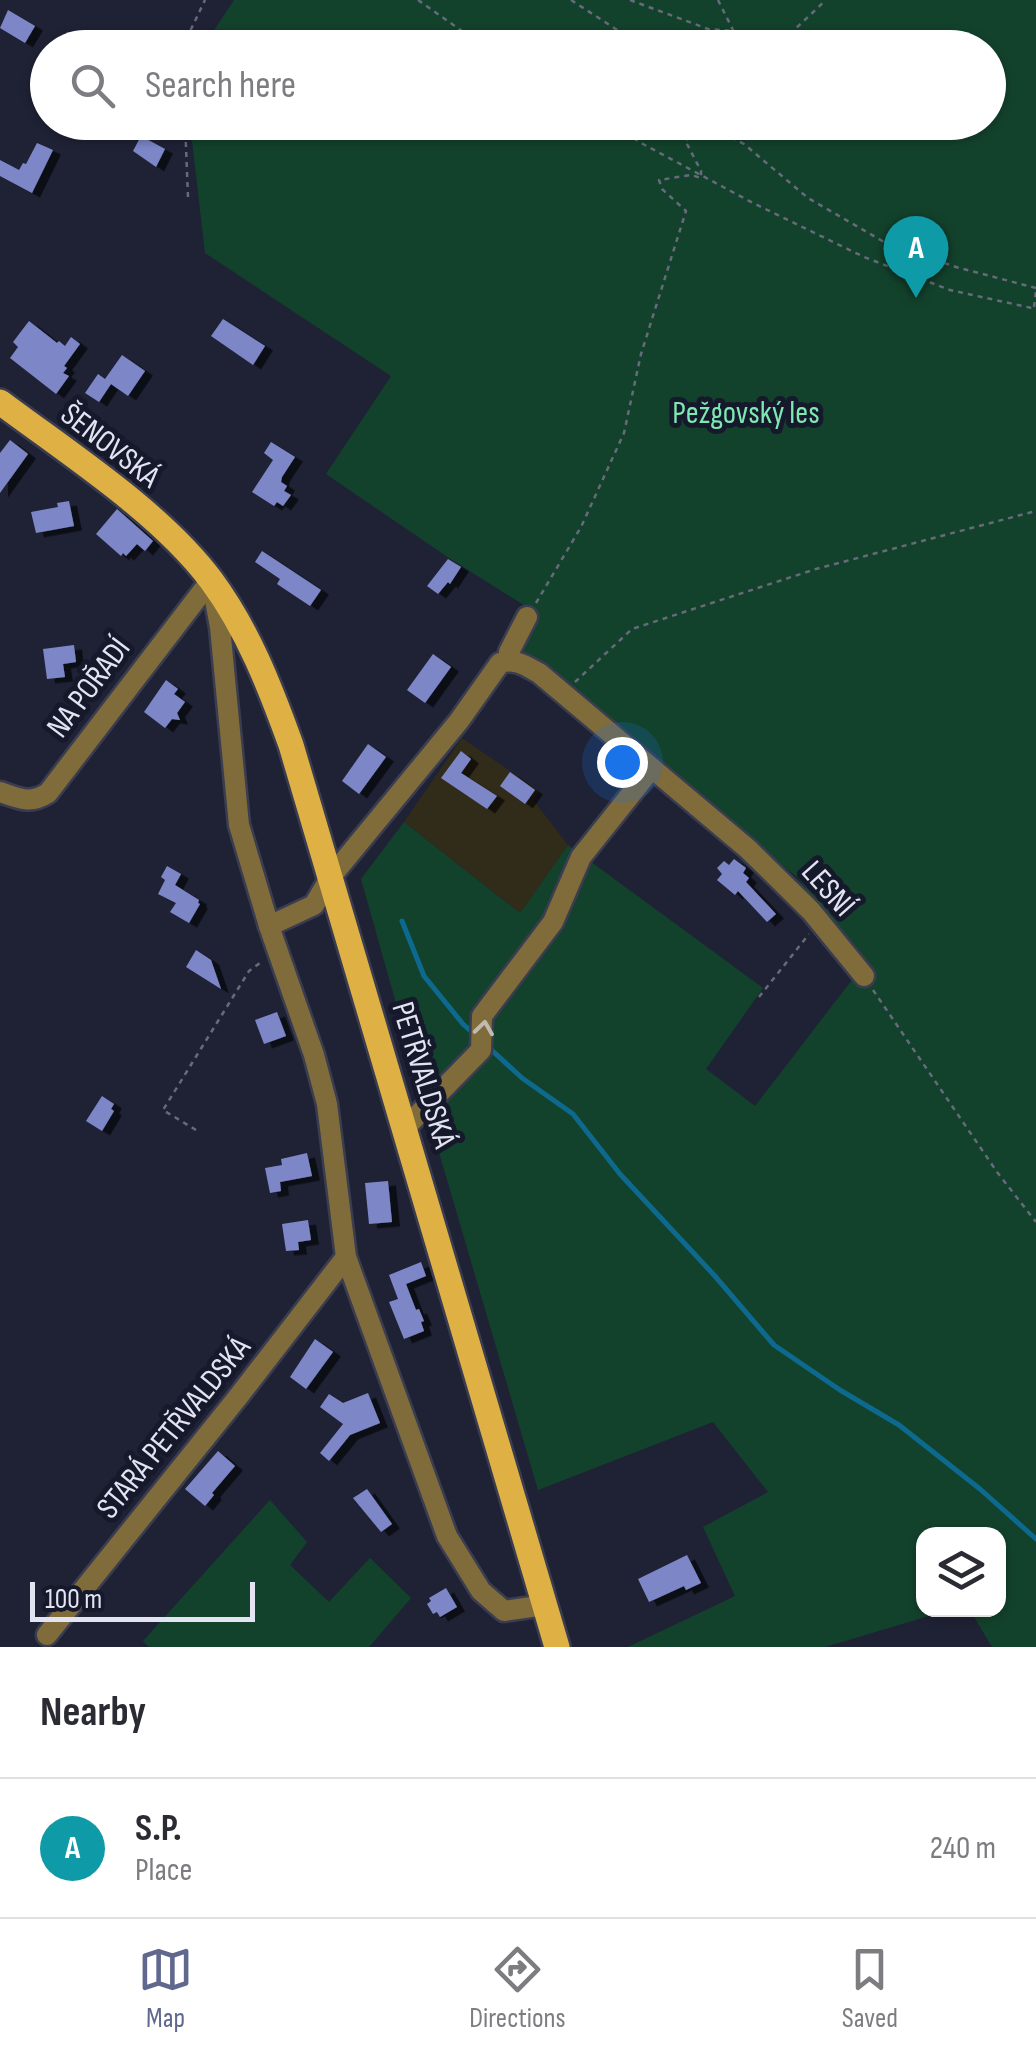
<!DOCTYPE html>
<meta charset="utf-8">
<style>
body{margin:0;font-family:"Sofia Sans Condensed",sans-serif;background:#f2f2f3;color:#2b2b33}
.controls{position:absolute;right:30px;bottom:30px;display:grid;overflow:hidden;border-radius:20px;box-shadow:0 2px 8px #0004}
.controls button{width:90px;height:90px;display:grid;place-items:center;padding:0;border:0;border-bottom:2px solid #e1e1e2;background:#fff;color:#2b2b33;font:50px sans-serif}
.scale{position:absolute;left:30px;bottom:25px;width:225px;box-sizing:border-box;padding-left:10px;border:5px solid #e2e4f1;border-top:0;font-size:28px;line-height:35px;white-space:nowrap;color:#e2e4f1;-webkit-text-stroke:8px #16192b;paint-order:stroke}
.you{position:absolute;left:622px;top:762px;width:35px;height:35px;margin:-25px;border:8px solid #fff;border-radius:50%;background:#1a73e8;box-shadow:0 0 0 15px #1a73e833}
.badge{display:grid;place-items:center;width:65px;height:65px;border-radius:50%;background:#61688e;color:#fff;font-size:32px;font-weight:700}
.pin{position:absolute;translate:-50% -82px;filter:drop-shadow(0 2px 5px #0008)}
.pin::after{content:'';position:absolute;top:52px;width:35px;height:30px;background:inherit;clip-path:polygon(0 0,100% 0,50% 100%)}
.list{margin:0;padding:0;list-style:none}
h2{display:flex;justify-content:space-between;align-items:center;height:130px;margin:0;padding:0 40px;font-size:42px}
h2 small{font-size:32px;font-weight:400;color:#7c7c81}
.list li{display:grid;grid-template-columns:65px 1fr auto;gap:30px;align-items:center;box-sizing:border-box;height:140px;padding:0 40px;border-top:2px solid #e1e1e2}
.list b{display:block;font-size:38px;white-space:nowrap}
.list p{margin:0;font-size:32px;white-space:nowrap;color:#7c7c81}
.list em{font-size:32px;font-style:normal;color:#7c7c81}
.icon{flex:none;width:55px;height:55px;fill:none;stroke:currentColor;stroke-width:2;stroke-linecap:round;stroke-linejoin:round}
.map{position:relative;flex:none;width:1036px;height:1647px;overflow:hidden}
.search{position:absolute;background:#fff;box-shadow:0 2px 8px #0004;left:30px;right:30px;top:30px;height:110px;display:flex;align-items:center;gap:25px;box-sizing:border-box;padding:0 35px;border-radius:55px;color:#7c7c81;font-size:38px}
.sheet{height:270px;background:#fff}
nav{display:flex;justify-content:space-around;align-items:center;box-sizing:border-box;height:140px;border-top:2px solid #e1e1e2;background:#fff;font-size:28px;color:#7c7c81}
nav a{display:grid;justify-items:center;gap:5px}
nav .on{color:#61688e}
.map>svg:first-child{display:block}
.industrial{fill:#312b1a}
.green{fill:#13422c}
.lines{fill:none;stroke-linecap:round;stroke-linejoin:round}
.stream{stroke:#0e698f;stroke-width:5}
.building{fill:#7d87c8;filter:url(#shadow)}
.minor-casing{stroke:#3a3d4f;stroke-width:25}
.major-casing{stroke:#3a3d4f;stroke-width:30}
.path{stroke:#676a7b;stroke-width:2.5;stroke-dasharray:5 5;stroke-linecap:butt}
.minor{stroke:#806b3b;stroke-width:20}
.major{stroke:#dfb145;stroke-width:25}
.oneway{stroke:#c0bab1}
.labels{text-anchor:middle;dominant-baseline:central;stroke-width:10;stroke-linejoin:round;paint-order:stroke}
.park-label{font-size:32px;fill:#7de8b1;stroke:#16192b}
.street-label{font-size:32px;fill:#e2e4f1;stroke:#16192b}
</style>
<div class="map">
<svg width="1036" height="1647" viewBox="0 0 1036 1647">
<defs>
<filter id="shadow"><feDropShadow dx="8" dy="4.5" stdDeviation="0" flood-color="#0009"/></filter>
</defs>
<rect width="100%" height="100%" fill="#1f2235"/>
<path class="industrial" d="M462,738L539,791L534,801L568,845L521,914L404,822Z"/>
<g class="green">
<path d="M234,0H1036V1647H992L970,1610H998V1534H924V1610H949L825,1647H628L735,1596L703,1527L768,1492L713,1422L538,1490L416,1074L361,879L404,822L520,913L568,845L763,988L706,1069L755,1106L865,963L797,877L517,654L538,614L449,558L326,474L391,376L205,253L190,123L988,122V48L203,47Z"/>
<path d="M270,1500L307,1542L290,1565L329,1602L370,1558L411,1598L369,1647H149L143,1641Z"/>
</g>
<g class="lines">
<g class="stream">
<path d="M402,921L424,976L463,1024L475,1035"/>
<path d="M486,1045L522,1078L573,1114L620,1174L714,1275L774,1345L840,1390L899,1425L980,1489L1036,1539"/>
</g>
</g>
<g class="building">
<path d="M8,10L35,26L25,43L0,28Z"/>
<path d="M141,136L165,149L156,167L133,151Z"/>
<path d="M37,143L53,150L32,193L0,176V160L19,170L23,163L26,164Z"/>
<path d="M223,319L265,346L253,365L211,336Z"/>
<path d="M29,321L57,343L59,341L65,346L71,337L80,344L64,366L67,368L63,373L69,376L56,394L10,358L18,347L13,342Z"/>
<path d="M122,355L145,371L128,396L111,384L99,402L85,393L98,374L105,379Z"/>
<path d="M10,440L28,454L0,493V453Z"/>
<path d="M271,442L295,457L282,477L281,482L287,486L284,491L291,495L283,506L277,502L274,506L252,492L273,460L264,453Z"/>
<path d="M69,501L74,526L36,533L31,512L58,507L57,503Z"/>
<path d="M117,509L153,541L145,551L137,544L126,556L123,553L121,556L96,534Z"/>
<path d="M262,551L321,590L310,606L277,584L280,579L255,562Z"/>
<path d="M448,559L461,567L450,584L448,582L438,594L427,586Z"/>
<path d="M74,645L76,662L63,664L65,677L47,679L43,649Z"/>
<path d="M433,654L451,667L425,703L407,690Z"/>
<path d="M166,680L178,689L174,694L185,702L177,713L180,720L172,719L165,728L144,712Z"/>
<path d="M368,744L386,757L359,794L342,781Z"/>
<path d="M461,751L471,759L461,773L497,796L487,809L441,778Z"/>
<path d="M510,772L535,790L525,804L500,786Z"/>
<path d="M734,859L746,868L743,873L749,878L746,882L776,914L767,922L738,891L735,895L717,880L722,874L717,868L724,861L729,865Z"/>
<path d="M167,866L181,874L175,885L199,900L198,903L200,904L189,923L170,912L176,903L158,894L165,880L161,877Z"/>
<path d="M196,950L211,960L221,989L186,967Z"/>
<path d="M277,1012L286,1036L264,1044L255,1020Z"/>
<path d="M102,1096L114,1104L111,1109L114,1111L102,1131L86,1121Z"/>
<path d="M307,1153L312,1176L280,1182L281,1191L270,1193L265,1168L282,1165L281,1159Z"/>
<path d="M388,1181L392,1222L369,1224L365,1183Z"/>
<path d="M308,1220L311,1240L298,1242L299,1250L286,1251L282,1224Z"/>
<path d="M421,1262L426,1276L406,1284L416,1310L419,1309L424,1321L421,1322L424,1331L404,1339L389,1302L398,1299L389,1275Z"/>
<path d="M315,1339L333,1352L306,1389L290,1377Z"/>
<path d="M368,1393L380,1423L350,1435L329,1461L320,1453L343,1424L320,1407L329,1394L343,1403Z"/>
<path d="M218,1451L235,1466L212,1493L214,1495L205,1506L185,1489Z"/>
<path d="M367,1489L392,1524L381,1532L353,1498Z"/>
<path d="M687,1555L701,1583L686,1590L684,1586L649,1602L638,1579Z"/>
<path d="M446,1588L457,1607L440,1617L437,1612L433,1614L427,1604L431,1601L429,1598Z"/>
</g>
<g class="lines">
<defs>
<g id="minor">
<path d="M212,584L220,627L239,825L269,926L314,1055L327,1104L346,1257L447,1536L481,1591L504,1611L545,1605"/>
<path d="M510,660L509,652L527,617"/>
<path d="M0,792C19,798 29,805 48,793L211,580"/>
<path d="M269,926L314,905L330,878L459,721L500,663C515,658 526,666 539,673L748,849L811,911L864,976"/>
<path d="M405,1128L481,1050L482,1016L553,922L581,857L651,769"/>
<path d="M47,1635L238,1397L346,1257"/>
</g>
<path id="major" d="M0,402C68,453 160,512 211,580C248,630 270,687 291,745L557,1647"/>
</defs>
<use href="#minor" class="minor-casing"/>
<use href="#major" class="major-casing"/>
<g class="path">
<path d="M418,0L486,48"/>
<path d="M571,0L645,48"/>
<path d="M630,0L708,29L788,35"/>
<path d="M718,0L733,30"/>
<path d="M182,48L205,0"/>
<path d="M775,48L826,0"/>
<path d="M185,122L188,197"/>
<path d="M608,122L643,144L753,203L864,257L950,290L1036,309"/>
<path d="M1034,307L1036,291"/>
<path d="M536,603L581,527L624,433L641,354L686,211L662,189L659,180L691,175L701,178V171L685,140L713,128L744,144L808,198L884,242L956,267L1036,288"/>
<path d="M575,682L632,629L816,569L1036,511"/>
<path d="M873,990L997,1172L1036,1222"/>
<path d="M759,997L809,934"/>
<path d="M196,1130L163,1110L249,971L260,963"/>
</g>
<use href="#minor" class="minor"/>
<use href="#major" class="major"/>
</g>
<defs><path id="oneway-chevron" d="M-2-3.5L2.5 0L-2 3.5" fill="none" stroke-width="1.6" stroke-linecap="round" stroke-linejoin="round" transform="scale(2.5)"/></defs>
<use class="oneway" href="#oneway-chevron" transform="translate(484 1028) rotate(-82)"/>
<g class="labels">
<g class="park-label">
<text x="746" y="413">Pežgovský les</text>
</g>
<g class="street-label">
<text transform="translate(110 446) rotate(38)">ŠENOVSKÁ</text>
<text transform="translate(89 688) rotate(-53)">NA POŘADÍ</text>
<text transform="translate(828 889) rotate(48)">LESNÍ</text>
<text transform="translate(423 1075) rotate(73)">PETŘVALDSKÁ</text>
<text transform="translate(174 1428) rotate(-51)">STARÁ PETŘVALDSKÁ</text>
</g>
</g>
</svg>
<div class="controls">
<button><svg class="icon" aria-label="layers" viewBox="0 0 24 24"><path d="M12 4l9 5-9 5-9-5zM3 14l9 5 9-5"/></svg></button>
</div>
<div class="scale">100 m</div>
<div class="you"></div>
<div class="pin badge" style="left:916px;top:298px;background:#0f9aa8">A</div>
<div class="search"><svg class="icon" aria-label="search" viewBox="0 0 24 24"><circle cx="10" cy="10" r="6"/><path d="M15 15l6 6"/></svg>Search here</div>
</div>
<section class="sheet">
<h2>Nearby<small></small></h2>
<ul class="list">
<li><span class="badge" style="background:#0f9aa8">A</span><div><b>S.P.</b><p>Place</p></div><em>240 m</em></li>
</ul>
</section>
<nav>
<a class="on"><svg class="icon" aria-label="map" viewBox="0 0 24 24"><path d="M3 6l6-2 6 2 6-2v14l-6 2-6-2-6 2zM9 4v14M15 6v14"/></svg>Map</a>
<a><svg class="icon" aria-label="directions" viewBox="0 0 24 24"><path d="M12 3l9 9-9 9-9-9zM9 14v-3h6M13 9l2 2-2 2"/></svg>Directions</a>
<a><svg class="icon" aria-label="saved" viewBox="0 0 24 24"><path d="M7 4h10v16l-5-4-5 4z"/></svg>Saved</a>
</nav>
